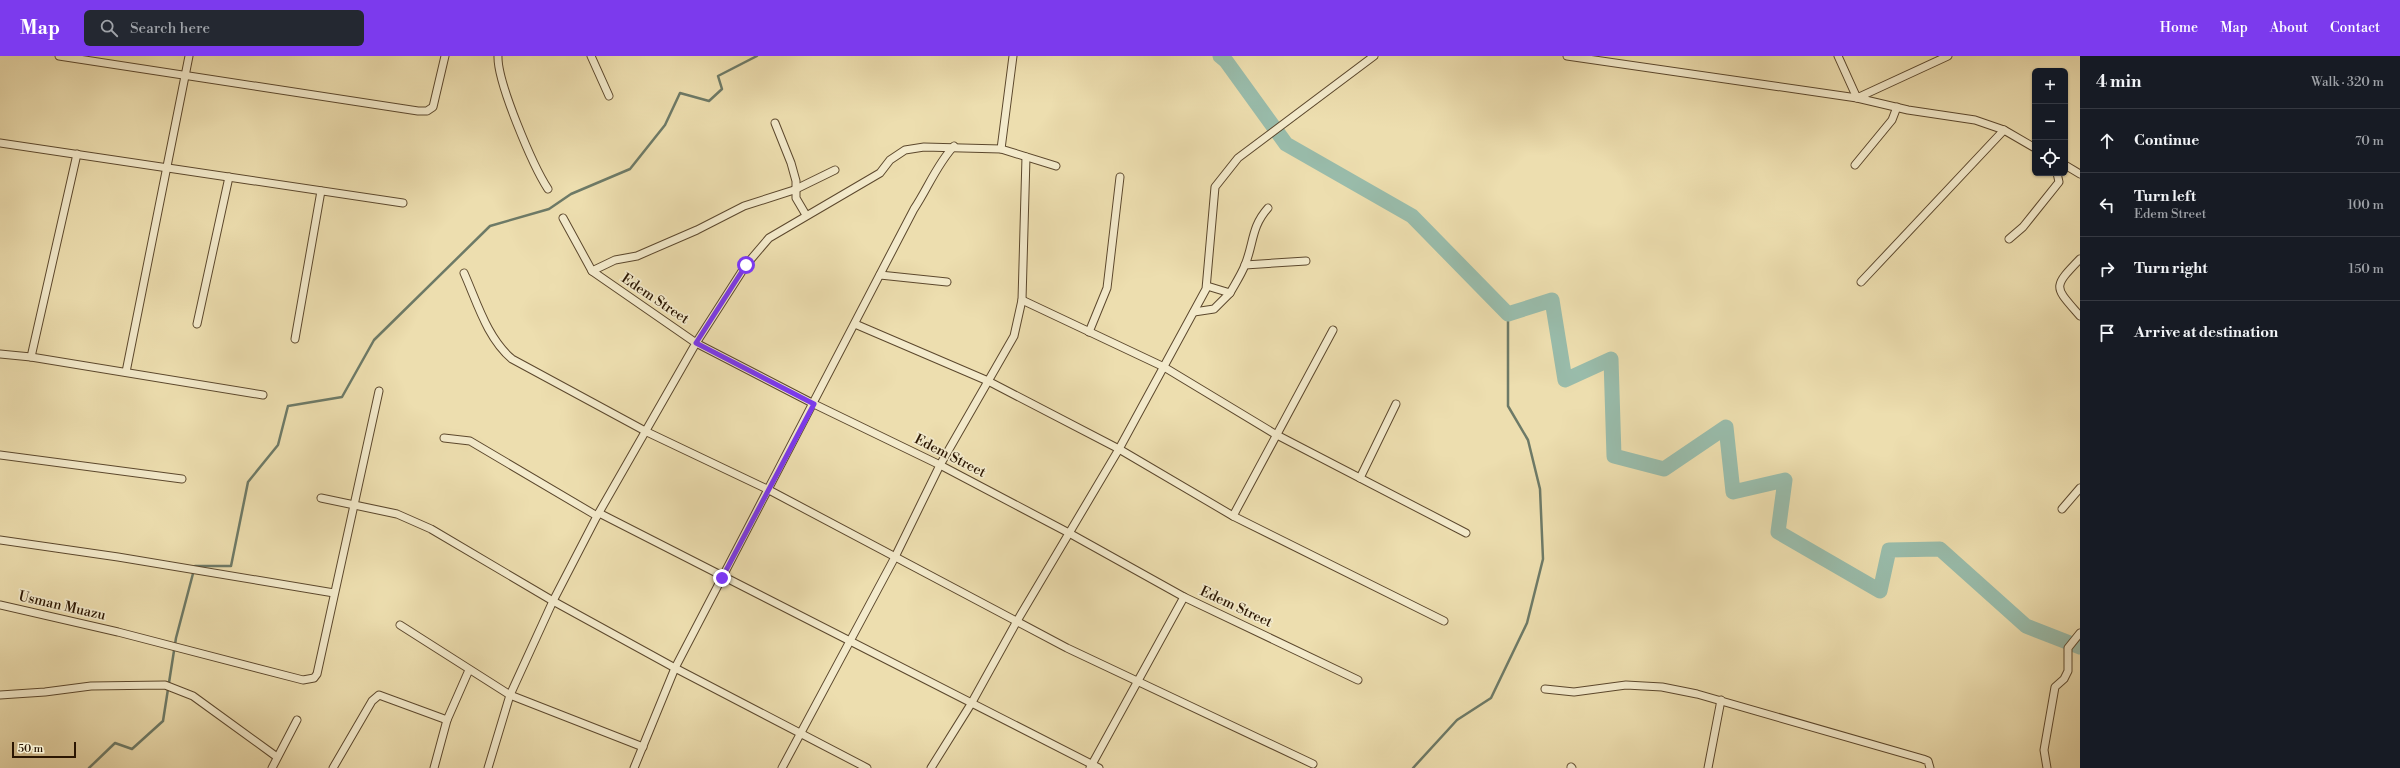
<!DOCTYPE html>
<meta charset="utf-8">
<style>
body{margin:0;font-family:"Libre Bodoni",serif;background:#242831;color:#f1f3f6}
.controls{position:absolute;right:12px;top:12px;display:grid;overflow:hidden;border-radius:6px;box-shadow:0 1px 3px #0004}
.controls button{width:36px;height:36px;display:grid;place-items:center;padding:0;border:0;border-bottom:1px solid #363941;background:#171b24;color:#f1f3f6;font:20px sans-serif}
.scale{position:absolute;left:12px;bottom:10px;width:64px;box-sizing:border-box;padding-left:4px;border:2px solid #2b1602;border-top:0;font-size:11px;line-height:14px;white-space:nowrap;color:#2b1602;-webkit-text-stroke:3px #f3eacb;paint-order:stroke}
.stop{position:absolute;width:12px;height:12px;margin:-9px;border:3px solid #7c3aed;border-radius:50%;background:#fff}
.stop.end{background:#7c3aed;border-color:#fff;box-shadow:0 1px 4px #0008}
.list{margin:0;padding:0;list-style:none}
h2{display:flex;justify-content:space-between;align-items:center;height:52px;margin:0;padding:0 16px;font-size:17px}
h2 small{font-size:13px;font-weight:400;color:#9ea1a6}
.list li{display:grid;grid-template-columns:26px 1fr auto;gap:12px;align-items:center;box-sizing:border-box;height:64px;padding:0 16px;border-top:1px solid #363941}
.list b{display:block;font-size:15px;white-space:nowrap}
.list p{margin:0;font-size:13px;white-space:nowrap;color:#9ea1a6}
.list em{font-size:13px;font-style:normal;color:#9ea1a6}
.icon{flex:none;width:22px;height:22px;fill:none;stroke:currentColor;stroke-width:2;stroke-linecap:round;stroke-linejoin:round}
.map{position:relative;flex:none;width:2080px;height:712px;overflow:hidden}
header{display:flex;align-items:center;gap:24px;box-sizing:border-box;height:56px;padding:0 20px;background:#7c3aed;color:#fff}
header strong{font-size:19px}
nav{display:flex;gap:22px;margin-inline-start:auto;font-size:14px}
.search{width:280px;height:36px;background:#242831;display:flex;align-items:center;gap:10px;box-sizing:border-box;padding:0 14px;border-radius:6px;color:#9ea1a6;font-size:15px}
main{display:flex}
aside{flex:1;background:#171b24}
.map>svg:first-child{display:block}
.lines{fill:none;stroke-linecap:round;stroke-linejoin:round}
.stream{stroke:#6d7a67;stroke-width:2.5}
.river{stroke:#99bcab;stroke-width:15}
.minor-casing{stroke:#5c482d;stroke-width:9}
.minor{stroke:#f3eacb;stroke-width:7}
.route{stroke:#7c3aed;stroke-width:5}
.labels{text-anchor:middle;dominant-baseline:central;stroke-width:3.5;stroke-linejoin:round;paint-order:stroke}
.street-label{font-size:14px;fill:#2b1602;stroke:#f3eacb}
</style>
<header>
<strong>Map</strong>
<div class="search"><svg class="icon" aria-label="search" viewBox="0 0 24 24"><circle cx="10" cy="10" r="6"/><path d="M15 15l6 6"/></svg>Search here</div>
<nav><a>Home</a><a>Map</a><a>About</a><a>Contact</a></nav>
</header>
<main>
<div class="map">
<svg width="2080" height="712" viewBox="0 0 2080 712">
<rect width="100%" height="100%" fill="#eddeaf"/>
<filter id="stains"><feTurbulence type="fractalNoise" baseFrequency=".005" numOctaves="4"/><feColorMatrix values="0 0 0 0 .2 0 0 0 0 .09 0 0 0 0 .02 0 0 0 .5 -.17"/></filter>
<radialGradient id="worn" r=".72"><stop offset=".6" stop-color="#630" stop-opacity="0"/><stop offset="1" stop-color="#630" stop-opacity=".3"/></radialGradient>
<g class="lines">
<g class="stream">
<path d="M89,712L115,687L132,693L163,665L176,582L195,510H231L248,426L278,389L288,350L342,341L374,284L490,170L549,153L571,138L630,113L665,69L680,37L709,45L722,33L718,20L757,0"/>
<path d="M1413,712L1457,664L1491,642L1527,567L1543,503L1540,433L1528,384L1508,350V258"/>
</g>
<path class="river" d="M1220,0L1226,5L1286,88L1412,160L1508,258L1552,244L1565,324L1611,303L1614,400L1664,413L1726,371L1733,436L1785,424L1778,476L1880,535L1889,494L1940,493L2026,570L2080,591"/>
<defs>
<g id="minor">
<path d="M59,0L418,55H427L433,51L445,0"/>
<path d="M498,0C497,26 533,110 548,133"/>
<path d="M591,0L609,40"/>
<path d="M1567,0L1857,42L1908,54L1975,64L2004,74L2035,92"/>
<path d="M1838,0L1857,42L1948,0"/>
<path d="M775,67L791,107L796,125V142L806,159"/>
<path d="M0,87L403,147"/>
<path d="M1001,93L1013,0"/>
<path d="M1855,109L1892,64L1897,51"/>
<path d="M2065,109L2080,118"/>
<path d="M563,162L592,215L696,287L814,348L940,409L1069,477L1184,541L1358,624"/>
<path d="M2009,183L2023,171L2059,126L2057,117"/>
<path d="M2080,203C2052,232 2054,230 2080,260"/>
<path d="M1245,209L1306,205"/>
<path d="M592,215L615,204L637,200L697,174L744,150L794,134L835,114"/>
<path d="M464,217C477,246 487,282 512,303L647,376L769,434L1067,592L1313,708"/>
<path d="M880,219L947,226"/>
<path d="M1861,226L2004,74"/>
<path d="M1207,230L1230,237C1235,228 1241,219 1245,209C1254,187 1251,171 1268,152"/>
<path d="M1022,244L1164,311L1275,378L1466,477"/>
<path d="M1194,256L1214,253L1230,237"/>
<path d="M197,268L229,121"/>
<path d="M855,268L988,325L1119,393L1233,460L1444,565"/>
<path d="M1089,276L1107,232L1120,121"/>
<path d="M295,283L321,135"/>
<path d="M0,298L31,301L263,339"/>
<path d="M31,301L77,98"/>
<path d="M126,316L189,0"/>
<path d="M444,382L470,385L597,460"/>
<path d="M0,399L182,423"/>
<path d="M1360,422L1396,348"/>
<path d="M321,442L397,458L431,473L553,545L675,612L867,712"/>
<path d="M2062,453L2080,432"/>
<path d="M599,457L1099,712"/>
<path d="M1233,460L1333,274"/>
<path d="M0,484L118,501L334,537"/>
<path d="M0,549L118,576L303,624L314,622L317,618L379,335"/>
<path d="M400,569L510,639L643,691"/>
<path d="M1545,633L1574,636L1626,629L1662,631L1697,638L1923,703L1928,705L1930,712"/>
<path d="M0,639L45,636L91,630L165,629L193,640L277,701"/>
<path d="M1571,711L1572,712"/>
<path d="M272,712L297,664"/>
<path d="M333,712L372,645L379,639L447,664"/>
<path d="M434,712L447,664L469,614"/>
<path d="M488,712L510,639L553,545L597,460L696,287L746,209L769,182L880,117L890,104L905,94L924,91L1001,93L1056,110"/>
<path d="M634,712L675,612L914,153C928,132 937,108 954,90"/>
<path d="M782,712L895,501L940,409L1014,280L1022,244L1026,101"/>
<path d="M931,712L971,648L1017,565L1119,393L1206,233L1215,131L1238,102L1374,0"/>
<path d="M1090,712L1184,541"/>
<path d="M1708,712L1721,644"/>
<path d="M2047,712L2044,694L2055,631L2064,623L2068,615V592L2080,577"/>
</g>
</defs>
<use href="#minor" class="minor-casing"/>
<use href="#minor" class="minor"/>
</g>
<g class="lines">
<path class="route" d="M722,522L814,348L696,287L746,209"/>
</g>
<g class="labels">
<g class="street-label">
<text transform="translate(655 243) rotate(34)">Edem Street</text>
<text transform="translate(950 400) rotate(27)">Edem Street</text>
<text transform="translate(62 550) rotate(13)">Usman Muazu</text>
<text transform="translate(1236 551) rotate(25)">Edem Street</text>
</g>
</g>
<rect width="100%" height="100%" filter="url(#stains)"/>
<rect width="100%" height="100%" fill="url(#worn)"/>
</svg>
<div class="controls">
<button>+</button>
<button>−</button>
<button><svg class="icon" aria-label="locate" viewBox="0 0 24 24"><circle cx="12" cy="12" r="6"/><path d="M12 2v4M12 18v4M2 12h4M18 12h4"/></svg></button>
</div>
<div class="scale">50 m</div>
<div class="stop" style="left:746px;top:209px"></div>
<div class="stop end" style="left:722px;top:522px"></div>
</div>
<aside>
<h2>4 min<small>Walk · 320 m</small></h2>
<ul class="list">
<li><svg class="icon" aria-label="ahead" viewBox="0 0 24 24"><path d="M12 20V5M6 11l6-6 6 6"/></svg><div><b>Continue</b></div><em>70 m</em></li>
<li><svg class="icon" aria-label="left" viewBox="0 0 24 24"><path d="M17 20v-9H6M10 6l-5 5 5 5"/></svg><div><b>Turn left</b><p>Edem Street</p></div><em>100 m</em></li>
<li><svg class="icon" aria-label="right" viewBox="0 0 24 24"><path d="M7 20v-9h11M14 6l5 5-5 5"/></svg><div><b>Turn right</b></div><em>150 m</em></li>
<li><svg class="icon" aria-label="arrive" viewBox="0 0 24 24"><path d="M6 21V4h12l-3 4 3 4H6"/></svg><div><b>Arrive at destination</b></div></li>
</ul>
</aside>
</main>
